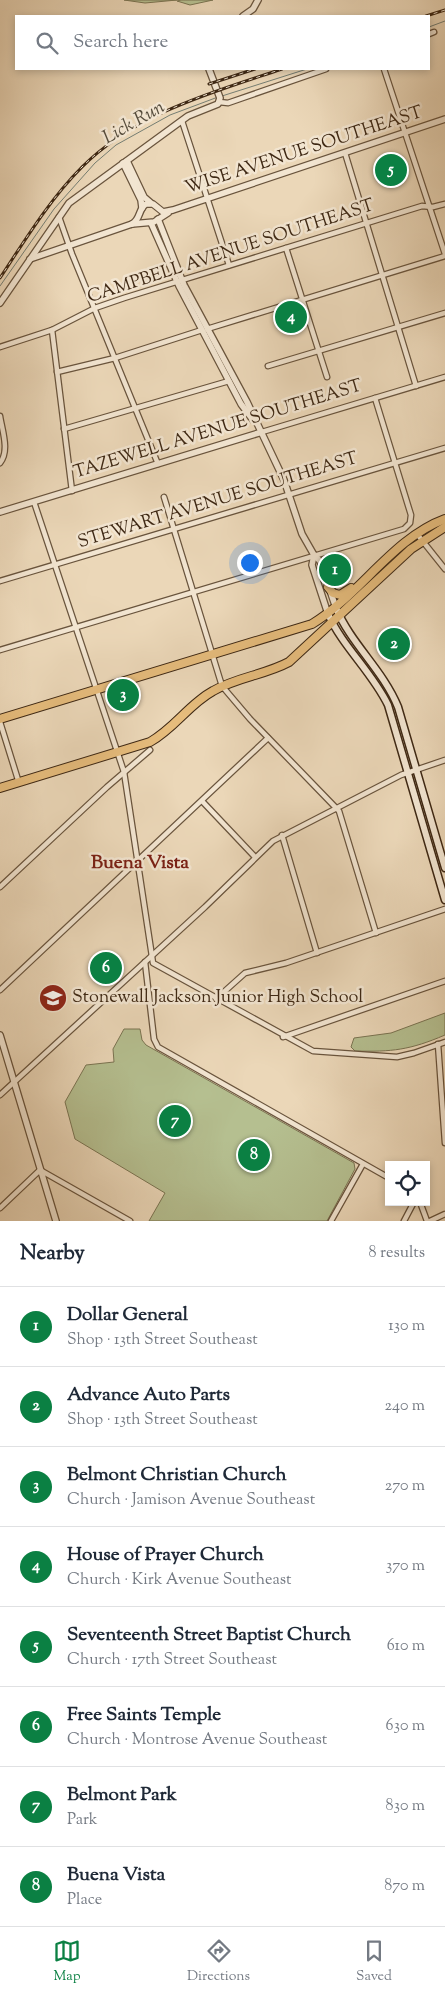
<!DOCTYPE html>
<meta charset="utf-8">
<style>
body{margin:0;font-family:"Sorts Mill Goudy",serif;background:#f6f6f7;color:#1f2937}
.controls{position:absolute;right:15px;bottom:15px;display:grid;overflow:hidden;border-radius:0px;box-shadow:0 2px 8px #0003}
.controls button{width:45px;height:45px;display:grid;place-items:center;padding:0;border:0;border-bottom:1px solid #e0e1e3;background:#fff;color:#1f2937;font:25px sans-serif}
.you{position:absolute;left:249px;top:562px;width:18px;height:18px;margin:-12px;border:4px solid #fff;border-radius:50%;background:#1a73e8;box-shadow:0 0 0 8px #1a73e833}
.badge{display:grid;place-items:center;width:32px;height:32px;border-radius:50%;background:#0b8043;color:#fff;font-size:16px;font-weight:700}
.pin{position:absolute;translate:-50% -50%;border:2px solid #fff;box-shadow:0 1px 5px #0006}
.list{margin:0;padding:0;list-style:none}
h2{display:flex;justify-content:space-between;align-items:center;height:65px;margin:0;padding:0 20px;font-size:21px}
h2 small{font-size:16px;font-weight:400;color:#747a83}
.list li{display:grid;grid-template-columns:32px 1fr auto;gap:15px;align-items:center;box-sizing:border-box;height:80px;padding:0 20px;border-top:1px solid #e0e1e3}
.list b{display:block;font-size:19px;white-space:nowrap}
.list p{margin:0;font-size:16px;white-space:nowrap;color:#747a83}
.list em{font-size:16px;font-style:normal;color:#747a83}
.icon{flex:none;width:28px;height:28px;fill:none;stroke:currentColor;stroke-width:2;stroke-linecap:round;stroke-linejoin:round}
.map{position:relative;flex:none;width:445px;height:1221px;overflow:hidden}
.search{position:absolute;background:#fff;box-shadow:0 2px 8px #0003;left:15px;right:15px;top:15px;height:55px;display:flex;align-items:center;gap:12px;box-sizing:border-box;padding:0 18px;border-radius:0px;color:#747a83;font-size:19px}
.sheet{height:705px;background:#fff}
nav{display:flex;justify-content:space-around;align-items:center;box-sizing:border-box;height:70px;border-top:1px solid #e0e1e3;background:#fff;font-size:14px;color:#747a83}
nav a{display:grid;justify-items:center;gap:2px}
nav .on{color:#0b8043}
.map>svg:first-child{display:block}
.green{fill:#b5bf90;stroke:#7a7452}
.lines{fill:none;stroke-linecap:round;stroke-linejoin:round}
.stream{stroke:#757e73;stroke-width:1}
.minor-casing{stroke:#69543d;stroke-width:7}
.tertiary-casing{stroke:#69543d;stroke-width:8}
.secondary-casing{stroke:#3e2814;stroke-width:9}
.primary-casing{stroke:#3e2814;stroke-width:10}
.minor{stroke:#f2e5d1;stroke-width:4.5}
.tertiary{stroke:#f2e5d1;stroke-width:5.5}
.secondary{stroke:#f2e5d1;stroke-width:6}
.primary{stroke:#e6bc7c;stroke-width:8}
.rail-casing{stroke:#3e2814;stroke-width:3}
.rail{stroke:#f2e5d1;stroke-width:1;stroke-dasharray:4;stroke-linecap:butt}
.labels{text-anchor:middle;dominant-baseline:central;stroke-width:5;stroke-linejoin:round;paint-order:stroke}
.street-label{font-size:18px;fill:#3e2814;stroke:#f2e5d1}
.poi-label{font-size:18px;fill:#3e2814;stroke:#f2e5d1;text-anchor:start}
.water-label{font-size:19px;font-style:italic;fill:#554c3c;stroke:#f2e5d1}
.neighbourhood-label{font-size:19px;font-weight:bold;fill:#7a1f14;stroke:#f2e5d1}
</style>
<div class="map">
<svg width="445" height="1221" viewBox="0 0 445 1221">
<rect width="100%" height="100%" fill="#ebd7b8"/>
<filter id="stains"><feTurbulence type="fractalNoise" baseFrequency=".004" numOctaves="4"/><feColorMatrix values="0 0 0 0 .2 0 0 0 0 .09 0 0 0 0 .02 0 0 0 .5 -.17"/></filter>
<radialGradient id="worn" r=".72"><stop offset=".6" stop-color="#630" stop-opacity="0"/><stop offset="1" stop-color="#630" stop-opacity=".3"/></radialGradient>
<g class="green">
<path d="M124,0H177L145,3Z"/>
<path d="M181,0H213L190,5L177,1Z"/>
<path d="M445,1013V1035C410,1050 392,1052 355,1051L351,1047L354,1038L391,1033Z"/>
<path d="M124,1029H140L142,1040L146,1045L354,1163L355,1169L327,1221H149L165,1193L75,1139L65,1102L86,1065L114,1062L113,1049Z"/>
</g>
<g class="lines">
<g class="stream">
<path d="M429,27L445,21"/>
<path d="M222,96L307,69"/>
<path d="M0,286L54,209L95,163L116,145L170,115L218,97"/>
</g>
<defs>
<g id="minor">
<path d="M429,34L434,32"/>
<path d="M384,69L445,254"/>
<path d="M219,102L228,103L326,69"/>
<path d="M182,121L229,265"/>
<path d="M345,153L416,386"/>
<path d="M59,217L72,254L158,464"/>
<path d="M286,248L327,377"/>
<path d="M207,329L445,256"/>
<path d="M52,330L72,491"/>
<path d="M0,347L52,330L95,308L124,298L422,206L433,207L445,204"/>
<path d="M268,366L445,313"/>
<path d="M57,372L115,358L202,330"/>
<path d="M0,416C2,430 10,451 0,463"/>
<path d="M64,429L229,381"/>
<path d="M262,432L445,377"/>
<path d="M164,497L222,686L250,719L339,811L376,933"/>
<path d="M34,502L124,772L153,963L313,1051L397,1057L414,1053L445,1042"/>
<path d="M417,534L445,569"/>
<path d="M0,581L445,448"/>
<path d="M0,650L404,529L410,523L411,515L375,398"/>
<path d="M0,722L19,783"/>
<path d="M202,801L255,857"/>
<path d="M282,835L317,953"/>
<path d="M0,887L107,787L150,750"/>
<path d="M145,962L154,1039L158,1047L389,1178"/>
<path d="M0,990L268,738"/>
<path d="M216,999L245,973L286,963L445,909"/>
<path d="M283,1037L445,981"/>
<path d="M438,1044L445,1143"/>
<path d="M0,1095L205,907L273,841L401,775L445,760"/>
<path d="M420,1202L427,1221"/>
<path d="M0,1208L40,1170L130,1221"/>
<path d="M331,1221L363,1164"/>
<path d="M404,1221L414,1202"/>
<path d="M430,1221L445,1214"/>
</g>
<g id="tertiary">
<path d="M243,16L253,9L258,0"/>
<path d="M127,161L144,197L151,203"/>
<path d="M123,163L141,200L142,208"/>
<path d="M158,219L184,285L247,402L284,480L302,534L314,555L320,561L336,608"/>
<path d="M151,223L179,286L241,404L253,420"/>
<path d="M132,224C141,219 138,209 146,204H153L163,212L173,210L445,119"/>
<path d="M30,259L132,224L154,222L168,213"/>
<path d="M0,303L69,203L188,116L218,104L220,98L209,69"/>
<path d="M0,512L262,432"/>
<path d="M314,555L312,565L328,614"/>
<path d="M0,1035L56,1221"/>
</g>
<g id="secondary">
<path d="M336,608C351,644 383,670 398,707L445,868"/>
<path d="M328,614C343,647 372,672 388,705L445,900"/>
</g>
<g id="primary">
<path d="M328,587L333,593L340,595L351,588"/>
<path d="M0,719L312,624C360,595 393,538 445,519"/>
<path d="M0,788L150,742C175,728 189,704 213,691C237,677 265,675 289,662L411,549L445,527"/>
</g>
</defs>
<use href="#minor" class="minor-casing"/>
<use href="#tertiary" class="tertiary-casing"/>
<use href="#secondary" class="secondary-casing"/>
<use href="#primary" class="primary-casing"/>
<use href="#minor" class="minor"/>
<use href="#tertiary" class="tertiary"/>
<use href="#secondary" class="secondary"/>
<use href="#primary" class="primary"/>
<defs>
<g id="rail">
<path d="M426,16L445,10"/>
<path d="M209,84L255,69"/>
<path d="M0,278C25,240 50,199 82,167C136,113 211,93 282,69"/>
</g>
</defs>
<use href="#rail" class="rail-casing"/>
<use href="#rail" class="rail"/>
</g>
<defs>
<symbol id="school-disc" viewBox="-11 -11 22 22"><circle r="9.5" fill="#8f2418" stroke="#f2e5d1"/><path d="M0-5L7-2L0 1L-7-2ZM-4 1L0 2.5L4 1V4Q0 6-4 4Z" fill="#fff"/></symbol>
</defs>
<g fill-rule="evenodd">
<use href="#school-disc" x="37" y="982" width="32" height="32"/>
</g>
<g class="labels">
<g class="street-label">
<text transform="translate(304 151) rotate(-18)">WISE AVENUE SOUTHEAST</text>
<text transform="translate(231 252) rotate(-18)">CAMPBELL AVENUE SOUTHEAST</text>
<text transform="translate(218 430) rotate(-17)">TAZEWELL AVENUE SOUTHEAST</text>
<text transform="translate(218 501) rotate(-17)">STEWART AVENUE SOUTHEAST</text>
</g>
<g class="poi-label">
<text x="72" y="998">Stonewall Jackson Junior High School</text>
</g>
<g class="water-label">
<text transform="translate(134 123) rotate(-30)">Lick Run</text>
</g>
<g class="neighbourhood-label">
<text x="140" y="863">Buena Vista</text>
</g>
</g>
<rect width="100%" height="100%" filter="url(#stains)"/>
<rect width="100%" height="100%" fill="url(#worn)"/>
</svg>
<div class="controls">
<button><svg class="icon" aria-label="locate" viewBox="0 0 24 24"><circle cx="12" cy="12" r="6"/><path d="M12 2v4M12 18v4M2 12h4M18 12h4"/></svg></button>
</div>
<div class="you"></div>
<div class="pin badge" style="left:335px;top:570px">1</div>
<div class="pin badge" style="left:394px;top:644px">2</div>
<div class="pin badge" style="left:123px;top:695px">3</div>
<div class="pin badge" style="left:291px;top:317px">4</div>
<div class="pin badge" style="left:391px;top:170px">5</div>
<div class="pin badge" style="left:106px;top:968px">6</div>
<div class="pin badge" style="left:175px;top:1121px">7</div>
<div class="pin badge" style="left:254px;top:1155px">8</div>
<div class="search"><svg class="icon" aria-label="search" viewBox="0 0 24 24"><circle cx="10" cy="10" r="6"/><path d="M15 15l6 6"/></svg>Search here</div>
</div>
<section class="sheet">
<h2>Nearby<small>8 results</small></h2>
<ul class="list">
<li><span class="badge">1</span><div><b>Dollar General</b><p>Shop · 13th Street Southeast</p></div><em>130 m</em></li>
<li><span class="badge">2</span><div><b>Advance Auto Parts</b><p>Shop · 13th Street Southeast</p></div><em>240 m</em></li>
<li><span class="badge">3</span><div><b>Belmont Christian Church</b><p>Church · Jamison Avenue Southeast</p></div><em>270 m</em></li>
<li><span class="badge">4</span><div><b>House of Prayer Church</b><p>Church · Kirk Avenue Southeast</p></div><em>370 m</em></li>
<li><span class="badge">5</span><div><b>Seventeenth Street Baptist Church</b><p>Church · 17th Street Southeast</p></div><em>610 m</em></li>
<li><span class="badge">6</span><div><b>Free Saints Temple</b><p>Church · Montrose Avenue Southeast</p></div><em>630 m</em></li>
<li><span class="badge">7</span><div><b>Belmont Park</b><p>Park</p></div><em>830 m</em></li>
<li><span class="badge">8</span><div><b>Buena Vista</b><p>Place</p></div><em>870 m</em></li>
</ul>
</section>
<nav>
<a class="on"><svg class="icon" aria-label="map" viewBox="0 0 24 24"><path d="M3 6l6-2 6 2 6-2v14l-6 2-6-2-6 2zM9 4v14M15 6v14"/></svg>Map</a>
<a><svg class="icon" aria-label="directions" viewBox="0 0 24 24"><path d="M12 3l9 9-9 9-9-9zM9 14v-3h6M13 9l2 2-2 2"/></svg>Directions</a>
<a><svg class="icon" aria-label="saved" viewBox="0 0 24 24"><path d="M7 4h10v16l-5-4-5 4z"/></svg>Saved</a>
</nav>
